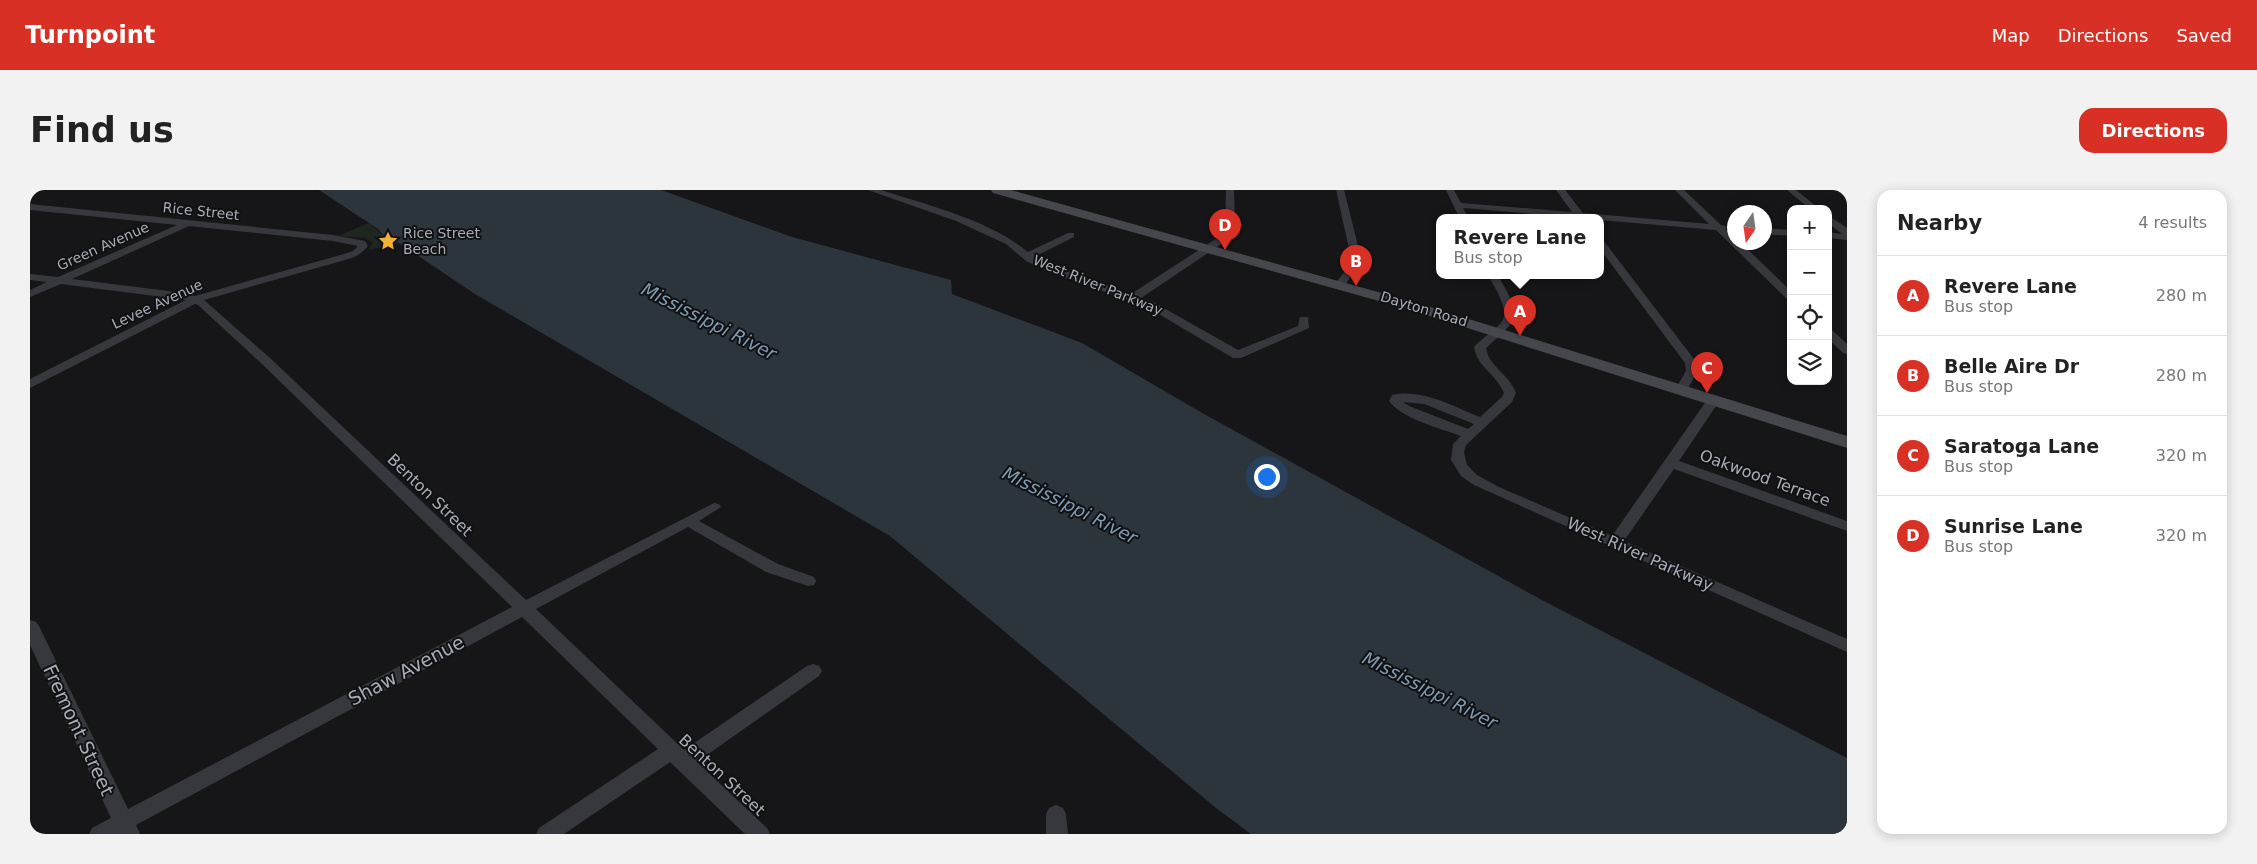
<!DOCTYPE html>
<meta charset="utf-8">
<style>
body{margin:0;font-family:"DejaVu Sans",sans-serif;background:#f2f2f2;color:#222}
.controls{position:absolute;right:15px;top:15px;display:grid;overflow:hidden;border-radius:10px;box-shadow:0 2px 12px #0003}
.controls button{width:45px;height:45px;display:grid;place-items:center;padding:0;border:0;border-bottom:1px solid #e0e0e0;background:#fff;color:#222;font:25px sans-serif}
.compass{position:absolute;left:1697px;top:15px;width:45px;height:45px;border-radius:50%;background:#fff;box-shadow:0 2px 12px #0003;rotate:193deg}
.you{position:absolute;left:1236px;top:286px;width:18px;height:18px;margin:-12px;border:4px solid #fff;border-radius:50%;background:#1a73e8;box-shadow:0 0 0 8px #1a73e833}
.badge{display:grid;place-items:center;width:32px;height:32px;border-radius:50%;background:#d93025;color:#fff;font-size:16px;font-weight:700}
.pin{position:absolute;translate:-50% -41px;filter:drop-shadow(0 1px 2px #0008)}
.pin::after{content:'';position:absolute;top:26px;width:18px;height:15px;background:inherit;clip-path:polygon(0 0,100% 0,50% 100%)}
.popup{position:absolute;left:1406px;top:24px;width:168px;height:65px;box-sizing:border-box;display:grid;place-content:center;border-radius:10px;background:#fff;filter:drop-shadow(0 1px 4px #0005);font-size:16px;white-space:nowrap;color:#767676}
.popup b{font-size:19px;color:#222}
.popup::after{content:'';position:absolute;left:50%;top:100%;margin-left:-10px;border:10px solid transparent;border-top-color:#fff}
.list{margin:0;padding:0;list-style:none}
h2{display:flex;justify-content:space-between;align-items:center;height:65px;margin:0;padding:0 20px;font-size:21px}
h2 small{font-size:16px;font-weight:400;color:#767676}
.list li{display:grid;grid-template-columns:32px 1fr auto;gap:15px;align-items:center;box-sizing:border-box;height:80px;padding:0 20px;border-top:1px solid #e0e0e0}
.list b{display:block;font-size:19px;white-space:nowrap}
.list p{margin:0;font-size:16px;white-space:nowrap;color:#767676}
.list em{font-size:16px;font-style:normal;color:#767676}
.icon{flex:none;width:28px;height:28px;fill:none;stroke:currentColor;stroke-width:2;stroke-linecap:round;stroke-linejoin:round}
.map{position:relative;flex:none;width:1817px;height:644px;overflow:hidden;border-radius:15px}
header{display:flex;align-items:center;gap:30px;box-sizing:border-box;height:70px;padding:0 25px;background:#d93025;color:#fff}
header strong{font-size:24px}
nav{display:flex;gap:28px;margin-inline-start:auto;font-size:18px}
.intro{display:flex;align-items:center;justify-content:space-between;box-sizing:border-box;height:120px;padding:0 30px}
h1{margin:0;font-size:35px}
.button{padding:12px 22px;border-radius:15px;background:#d93025;color:#fff;font-size:18px;font-weight:700}
main{display:flex;gap:30px;padding:0 30px}
aside{flex:1;background:#fff;border-radius:15px;box-shadow:0 2px 12px #0003}
.map>svg:first-child{display:block}
.green{fill:#1e261f}
.water{fill:#2c353c}
.lines{fill:none;stroke-linecap:round;stroke-linejoin:round}
.street{fill:#37383d;fill-rule:evenodd}
.secondary{fill:#45474d;fill-rule:evenodd}
.labels{text-anchor:middle;dominant-baseline:central;stroke-width:4;stroke-linejoin:round;paint-order:stroke}
.far-street-label{font-size:14px;fill:#a8adb8;stroke:#111113}
.far-poi-label{font-size:14px;fill:#a8adb8;stroke:#111113;text-anchor:start}
.street-label{font-size:16px;fill:#a8adb8;stroke:#111113}
.water-label{font-size:18px;font-style:italic;fill:#7f9bb3;stroke:#111113}
.near-street-label{font-size:19px;fill:#a8adb8;stroke:#111113}
</style>
<header>
<strong>Turnpoint</strong>
<nav><a>Map</a><a>Directions</a><a>Saved</a></nav>
</header>
<div class="intro"><h1>Find us</h1><a class="button">Directions</a></div>
<main>
<div class="map">
<svg width="1817" height="644" viewBox="0 0 1817 644">
<rect width="100%" height="100%" fill="#161618"/>
<path class="green" d="M339,33L355,47L369,54L338,60L343,53L335,48L308,46Z"/>
<path class="water" d="M289,0H631L762,47L921,90L922,104L1052,153L1174,224L1510,409L1817,568V644H1221L1186,618L860,346L445,104L369,53L355,47L348,39Z"/>
<g class="lines">
<g class="street">
<path d="M838,0H851C900,16 957,29 998,62L1038,43H1044V47L1004,67L1022,76L1101,104L1192,45L1195,37L1196,0H1204L1205,37L1199,49L1111,108L1125,113L1208,160L1268,136L1270,127H1278L1279,138L1211,168H1203L1117,117L1014,80L996,71L976,54L926,31Z"/>
<path d="M1306,0H1314L1332,72L1314,96L1310,97L1305,94L1322,72Z"/>
<path d="M1416,0H1424L1431,13L1542,22L1526,0H1535L1553,23L1679,34L1645,0H1654L1691,35L1696,36V40L1704,48V52H1710L1761,101V110L1757,109L1686,40L1570,30V27H1539L1433,18L1438,27H1429Z"/>
<path d="M1757,0H1766L1790,19H1780Z"/>
<path d="M0,14L303,45L335,51L338,56C333,62 329,65 322,68L174,110L240,168L496,410L684,313L689,314L691,317L669,331L748,374L784,387L786,391L784,395L778,396L736,382L658,337L506,419L654,560L777,476L783,474L789,476L792,481L789,486L667,572L737,638L740,644H715L640,572L534,644H506L509,638L628,559L492,427L106,635L110,644H59L62,638L81,628L0,455V430L6,432L9,436L98,619L482,417L232,174L168,115L165,114L0,198V189L156,110L31,94L0,107V100L17,92L0,90V84L28,87L147,35L0,20ZM159,36L303,51L328,56L323,61L314,64L165,106L155,103L42,89Z"/>
<path d="M1798,25L1817,38V50L1798,48V42L1812,44L1798,33Z"/>
<path d="M1734,38L1761,40V46L1734,44Z"/>
<path d="M1570,49L1573,50L1667,173L1668,181L1655,203H1647L1645,200L1656,181L1655,173L1570,59Z"/>
<path d="M1458,85H1468C1491,128 1493,125 1456,158C1459,177 1480,185 1486,203L1482,212L1436,255L1434,262L1437,275L1447,285L1469,297L1582,346L1679,207H1689L1690,210L1649,271L1817,331V341L1644,279L1594,351L1817,449V462L1444,295L1431,286L1421,270L1423,254L1431,246C1410,238 1372,229 1359,211L1362,205C1392,198 1424,217 1450,227L1472,207L1474,203C1467,185 1447,177 1444,157C1452,148 1463,142 1471,133C1481,120 1464,97 1458,85ZM1373,212L1394,214L1444,234L1438,239L1379,216Z"/>
<path d="M1798,139L1802,140L1817,154V164L1813,163L1798,149Z"/>
<path d="M1026,615L1033,618L1036,624L1038,644H1016V624L1019,618Z"/>
</g>
<path class="secondary" d="M961,0H981L1384,112L1817,246V258L1374,118L963,3Z"/>
</g>
<defs>
<symbol id="sight-bare" viewBox="-9 -9 18 18"><path d="M0-6L1.8-2.2L6-1.7L2.9 1.2L3.7 5.4L0 3.3L-3.7 5.4L-2.9 1.2L-6-1.7L-1.8-2.2Z" fill="#f2b134" stroke="#111113" stroke-width="2.5" paint-order="stroke"/></symbol>
</defs>
<g fill-rule="evenodd">
<use href="#sight-bare" x="344" y="37" width="28" height="28"/>
</g>
<g class="labels">
<g class="far-street-label">
<text transform="translate(171 21) rotate(6)">Rice Street</text>
<text transform="translate(73 56) rotate(-24)">Green Avenue</text>
<text transform="translate(1068 95) rotate(22)">West River Parkway</text>
<text transform="translate(127 114) rotate(-25)">Levee Avenue</text>
<text transform="translate(1394 119) rotate(17)">Dayton Road</text>
</g>
<g class="far-poi-label">
<text x="373" y="43">Rice Street<tspan x="373" dy="16">Beach</tspan></text>
</g>
<g class="street-label">
<text transform="translate(1735 288) rotate(20)">Oakwood Terrace</text>
<text transform="translate(400 305) rotate(44)">Benton Street</text>
<text transform="translate(1610 364) rotate(24)">West River Parkway</text>
<text transform="translate(692 585) rotate(43)">Benton Street</text>
</g>
<g class="water-label">
<text transform="translate(679 131) rotate(27)">Mississippi River</text>
<text transform="translate(1040 315) rotate(27)">Mississippi River</text>
<text transform="translate(1400 500) rotate(27)">Mississippi River</text>
</g>
<g class="near-street-label">
<text transform="translate(376 480) rotate(-28)">Shaw Avenue</text>
<text transform="translate(49 540) rotate(65)">Fremont Street</text>
</g>
</g>
</svg>
<div class="controls">
<button>+</button>
<button>−</button>
<button><svg class="icon" aria-label="locate" viewBox="0 0 24 24"><circle cx="12" cy="12" r="6"/><path d="M12 2v4M12 18v4M2 12h4M18 12h4"/></svg></button>
<button><svg class="icon" aria-label="layers" viewBox="0 0 24 24"><path d="M12 4l9 5-9 5-9-5zM3 14l9 5 9-5"/></svg></button>
</div>
<svg class="compass" viewBox="-18 -18 36 36"><path d="M0-13l5 13h-10z" fill="#e53935"/><path d="M0 13l5-13h-10z" fill="#767676"/></svg>
<div class="you"></div>
<div class="pin badge" style="left:1490px;top:146px">A</div>
<div class="popup"><b>Revere Lane</b>Bus stop</div>
<div class="pin badge" style="left:1326px;top:96px">B</div>
<div class="pin badge" style="left:1677px;top:203px">C</div>
<div class="pin badge" style="left:1195px;top:60px">D</div>
</div>
<aside>
<h2>Nearby<small>4 results</small></h2>
<ul class="list">
<li><span class="badge">A</span><div><b>Revere Lane</b><p>Bus stop</p></div><em>280 m</em></li>
<li><span class="badge">B</span><div><b>Belle Aire Dr</b><p>Bus stop</p></div><em>280 m</em></li>
<li><span class="badge">C</span><div><b>Saratoga Lane</b><p>Bus stop</p></div><em>320 m</em></li>
<li><span class="badge">D</span><div><b>Sunrise Lane</b><p>Bus stop</p></div><em>320 m</em></li>
</ul>
</aside>
</main>
